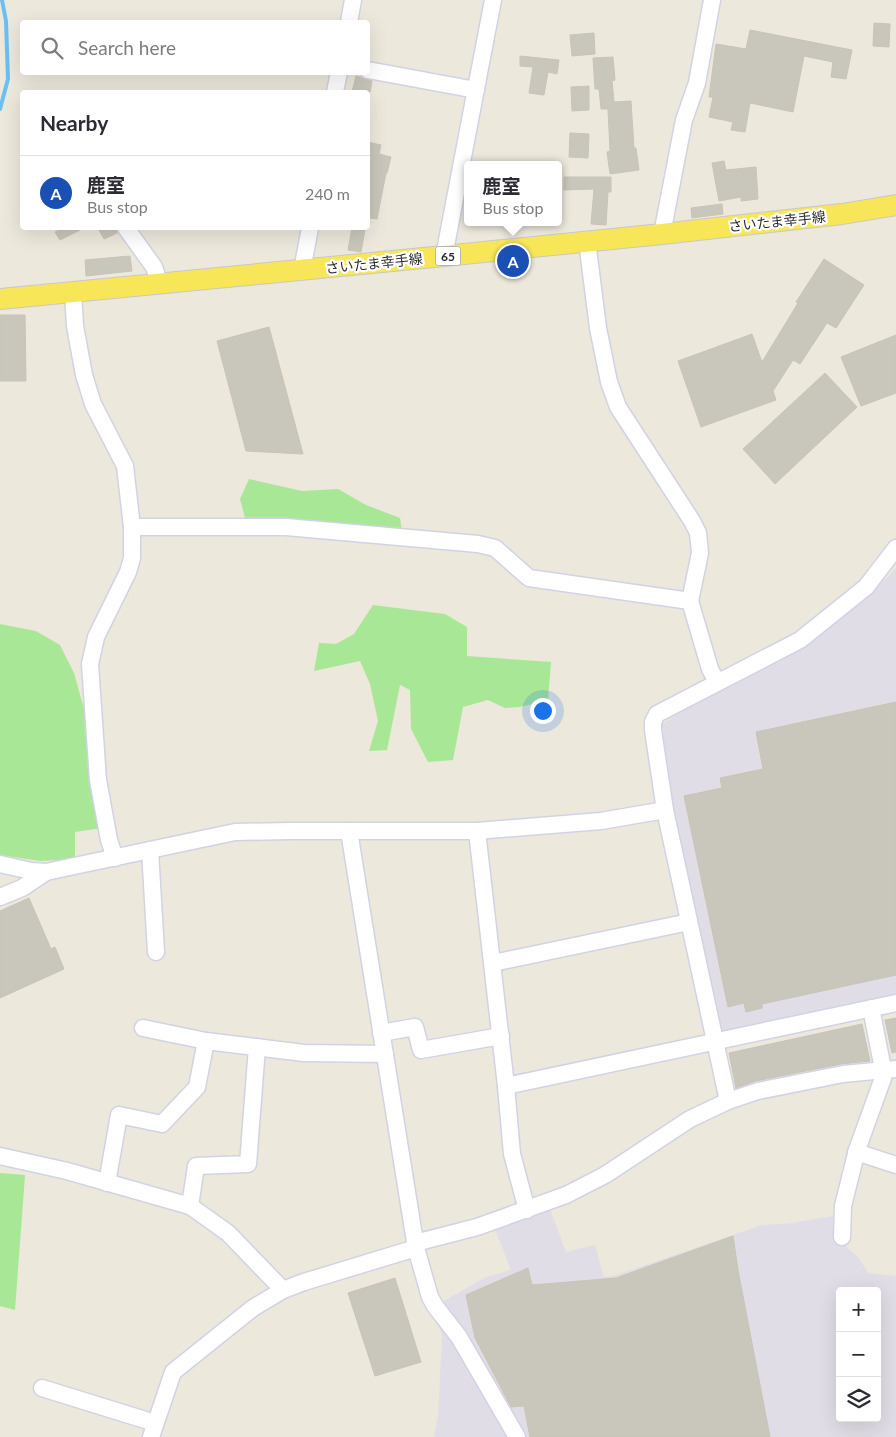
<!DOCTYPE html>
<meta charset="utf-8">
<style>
body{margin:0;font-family:Lato,"Noto Sans JP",sans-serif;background:#f2f2f3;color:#2b2b33}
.controls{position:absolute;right:15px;bottom:15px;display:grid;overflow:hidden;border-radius:5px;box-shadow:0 5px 20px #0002}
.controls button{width:45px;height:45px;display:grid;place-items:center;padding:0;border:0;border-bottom:1px solid #e1e1e2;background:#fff;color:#2b2b33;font:25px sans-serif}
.you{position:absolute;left:542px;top:710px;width:18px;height:18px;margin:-12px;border:4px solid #fff;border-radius:50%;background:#1a73e8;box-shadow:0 0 0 8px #1a73e833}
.badge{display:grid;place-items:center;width:32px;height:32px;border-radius:50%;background:#0f766e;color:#fff;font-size:16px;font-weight:700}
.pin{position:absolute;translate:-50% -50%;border:2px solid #fff;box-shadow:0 1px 5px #0006}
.popup{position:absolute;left:464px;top:161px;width:98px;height:65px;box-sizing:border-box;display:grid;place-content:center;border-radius:5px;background:#fff;filter:drop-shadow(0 1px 4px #0005);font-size:16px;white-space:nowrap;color:#7c7c81}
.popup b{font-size:19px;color:#2b2b33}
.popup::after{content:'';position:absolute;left:50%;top:100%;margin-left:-10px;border:10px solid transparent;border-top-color:#fff}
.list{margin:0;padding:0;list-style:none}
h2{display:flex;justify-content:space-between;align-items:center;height:65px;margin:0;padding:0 20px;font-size:21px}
h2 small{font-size:16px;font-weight:400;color:#7c7c81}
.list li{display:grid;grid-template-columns:32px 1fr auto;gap:15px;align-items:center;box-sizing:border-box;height:75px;padding:0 20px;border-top:1px solid #e1e1e2}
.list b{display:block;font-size:19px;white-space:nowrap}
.list p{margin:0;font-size:16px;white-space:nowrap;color:#7c7c81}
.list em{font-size:16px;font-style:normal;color:#7c7c81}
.icon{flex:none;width:28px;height:28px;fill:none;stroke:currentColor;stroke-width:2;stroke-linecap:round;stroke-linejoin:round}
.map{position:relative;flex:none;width:896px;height:1437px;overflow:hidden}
.search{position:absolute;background:#fff;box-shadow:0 5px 20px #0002;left:20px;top:20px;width:350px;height:55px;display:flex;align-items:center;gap:12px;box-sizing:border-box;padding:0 18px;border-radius:5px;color:#7c7c81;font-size:19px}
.panel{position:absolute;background:#fff;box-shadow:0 5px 20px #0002;left:20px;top:90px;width:350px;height:140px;border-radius:5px}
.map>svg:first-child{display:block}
.industrial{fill:#e1dde6;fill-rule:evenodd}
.green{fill:#a8e796}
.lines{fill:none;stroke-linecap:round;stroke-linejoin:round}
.stream{stroke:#6abff4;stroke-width:4}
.building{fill:#c9c6bb;stroke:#c9c4b6}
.minor-casing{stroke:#d1d3e4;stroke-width:19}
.major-casing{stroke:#c8c8c8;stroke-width:22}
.minor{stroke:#fff;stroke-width:16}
.major{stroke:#f7e657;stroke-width:20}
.labels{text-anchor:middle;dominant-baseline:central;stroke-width:4.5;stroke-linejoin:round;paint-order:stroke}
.shield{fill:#fff;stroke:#6b6b6b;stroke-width:1}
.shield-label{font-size:12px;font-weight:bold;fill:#2b2b2b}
.street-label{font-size:14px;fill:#2b2b2b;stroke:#fff}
</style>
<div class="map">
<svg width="896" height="1437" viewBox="0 0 896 1437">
<rect width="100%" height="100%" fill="#ede8dc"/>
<g class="industrial">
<path d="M896,568V996L720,1035L675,827L660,726L686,708L812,641L875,590Z"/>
<path d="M549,1207L566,1252L595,1245L604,1277L613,1276L762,1225L792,1223L839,1215V1240L859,1258L868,1273L896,1276V1437H434L438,1416L442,1337L435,1306L486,1277L511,1270L494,1227ZM840,1291H877V1418H840Z"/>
</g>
<g class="green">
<path d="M249,479L302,491L338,489L366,505L400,518L402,531L246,522L240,499Z"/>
<path d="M373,605L445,614L467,627V656L551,662L548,701L519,707L505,708L488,700L463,707L453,760L428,762L411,729L410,690L400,685L387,750L369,751L378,721L370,684L360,661L314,671L319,643L336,644L354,634Z"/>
<path d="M0,624L36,631L60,645L74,673L86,716L102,828L75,832V859L40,861L0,855Z"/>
<path d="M0,1173L25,1175L15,1310L0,1306Z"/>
</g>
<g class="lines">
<path class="stream" d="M0,109L8,79L6,21L2,0"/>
</g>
<g class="building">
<path d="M874,23L890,24L889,47L873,46Z"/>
<path d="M750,30L852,50L846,79L831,77L833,62L804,56L793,112L750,103L745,132L731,130L733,122L709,117L713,97H709L716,44L746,49Z"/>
<path d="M594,33L595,54L572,56L570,35Z"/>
<path d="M520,56L559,60L557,74L548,72L544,95L529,93L533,67L520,66Z"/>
<path d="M613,57L615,80L612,81L614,102L631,101L634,148H636L639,170L610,174L607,152L610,151L608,109H601L599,89H595L593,58Z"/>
<path d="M356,76L372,81L370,92H352Z"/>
<path d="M589,86V110L572,111L571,87Z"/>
<path d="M570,133L589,134L588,158L569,157Z"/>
<path d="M368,142L381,145L379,154L391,157L387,173H386L377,219L368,218Z"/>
<path d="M724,161L726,170L756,167L758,199L741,201V197L719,201L712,163Z"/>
<path d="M564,177H611V192H608L606,225L591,224L594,189L564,190Z"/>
<path d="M722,204L723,214L692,218L691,208Z"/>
<path d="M64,228H84L60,240L55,232Z"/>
<path d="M98,228H116L117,233L104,239Z"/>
<path d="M352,228L365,230L361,252L348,250Z"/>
<path d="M130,256L132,271L86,276L85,260Z"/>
<path d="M824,259L864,285L836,328L827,323L800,364L793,360L773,391L776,400L701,427L678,361L752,334L762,362L798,303L796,302Z"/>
<path d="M0,315H25L26,381H0Z"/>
<path d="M269,327L303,454L246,451L217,341Z"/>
<path d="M896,335V393L861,406L841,357Z"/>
<path d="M825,373L857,407L775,484L743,449Z"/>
<path d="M896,702V975L762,1004V1008L746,1012L744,1003L728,1007L684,796L722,788L720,778L763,769L756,732Z"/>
<path d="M29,898L51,949L55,947L64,969L0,998V911Z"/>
<path d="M896,1018V1052L892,1053L885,1020Z"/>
<path d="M862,1024L870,1061L841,1064L756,1081L736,1088L729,1053Z"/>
<path d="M733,1236L738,1270L770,1437H530L524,1406L511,1407L475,1338L466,1295L528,1268L532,1285L616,1278Z"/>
<path d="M395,1278L421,1362L375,1376L348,1293Z"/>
</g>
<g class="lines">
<defs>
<g id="minor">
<path d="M349,22L353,0"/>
<path d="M368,70L476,90"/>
<path d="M335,92L339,72"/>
<path d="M126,228L154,267L160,284"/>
<path d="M662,234L684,120L697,83L712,0"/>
<path d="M587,241L598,328L609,382L618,407L692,521L698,533L700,553L690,601L710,669L717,682"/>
<path d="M444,256L493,0"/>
<path d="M302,270L310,228"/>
<path d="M73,292L75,326L84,375L93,404L125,466L132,527V558L128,572L96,637L90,664L98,780L109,840L115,858"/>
<path d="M132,527H286L478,544L495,548L529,578L690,601"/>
<path d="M349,831L416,1248L430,1297L435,1306L459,1337L517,1437"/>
<path d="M477,831L506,1086L512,1154L527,1210"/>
<path d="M150,850L156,952"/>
<path d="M0,864L31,871L46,872L235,832L290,831H477L601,821L665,810"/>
<path d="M0,897L22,888L46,872"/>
<path d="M493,963L689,922"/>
<path d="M143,1028L206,1041L304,1053L385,1054"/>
<path d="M381,1033L415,1027L421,1050L501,1036"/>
<path d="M506,1086L896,1003"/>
<path d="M728,1101L665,810L653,730V722L657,714L800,640L866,587L896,548"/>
<path d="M856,1152L896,1165"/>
<path d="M0,1156L67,1171L190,1206L228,1233L283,1290"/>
<path d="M107,1183L119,1115L162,1124L197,1087L206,1041"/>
<path d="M190,1206L196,1166L248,1164L257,1047"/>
<path d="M842,1237L843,1206L857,1150L883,1078V1069L871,1008"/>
<path d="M415,1243L477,1227L566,1195L605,1175L690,1119L728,1101L758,1091L843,1074L896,1069"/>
<path d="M42,1388L155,1423"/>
<path d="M151,1437L173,1372L253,1308L283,1290L304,1282L416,1248"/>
</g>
<path id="major" d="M0,299L444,256L662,234L842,214L896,205"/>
</defs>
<use href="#minor" class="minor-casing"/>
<use href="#major" class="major-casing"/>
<use href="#minor" class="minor"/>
<use href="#major" class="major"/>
</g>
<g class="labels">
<rect class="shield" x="435.5" y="246.5" width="25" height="19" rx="4"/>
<g class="shield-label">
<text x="448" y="256">65</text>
</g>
<g class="street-label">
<text transform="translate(777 221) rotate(-6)">さいたま幸手線</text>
<text transform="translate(374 263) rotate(-6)">さいたま幸手線</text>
</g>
</g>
</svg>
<div class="controls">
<button>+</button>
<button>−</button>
<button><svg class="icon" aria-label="layers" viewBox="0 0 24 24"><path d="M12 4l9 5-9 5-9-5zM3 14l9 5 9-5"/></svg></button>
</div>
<div class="you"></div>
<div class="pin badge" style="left:513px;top:261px;background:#1a4fb4">A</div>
<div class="popup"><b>鹿室</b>Bus stop</div>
<div class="search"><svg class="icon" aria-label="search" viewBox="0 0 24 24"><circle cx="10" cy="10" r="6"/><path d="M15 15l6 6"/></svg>Search here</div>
<section class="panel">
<h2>Nearby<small></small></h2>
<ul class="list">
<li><span class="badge" style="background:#1a4fb4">A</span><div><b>鹿室</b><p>Bus stop</p></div><em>240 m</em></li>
</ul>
</section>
</div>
